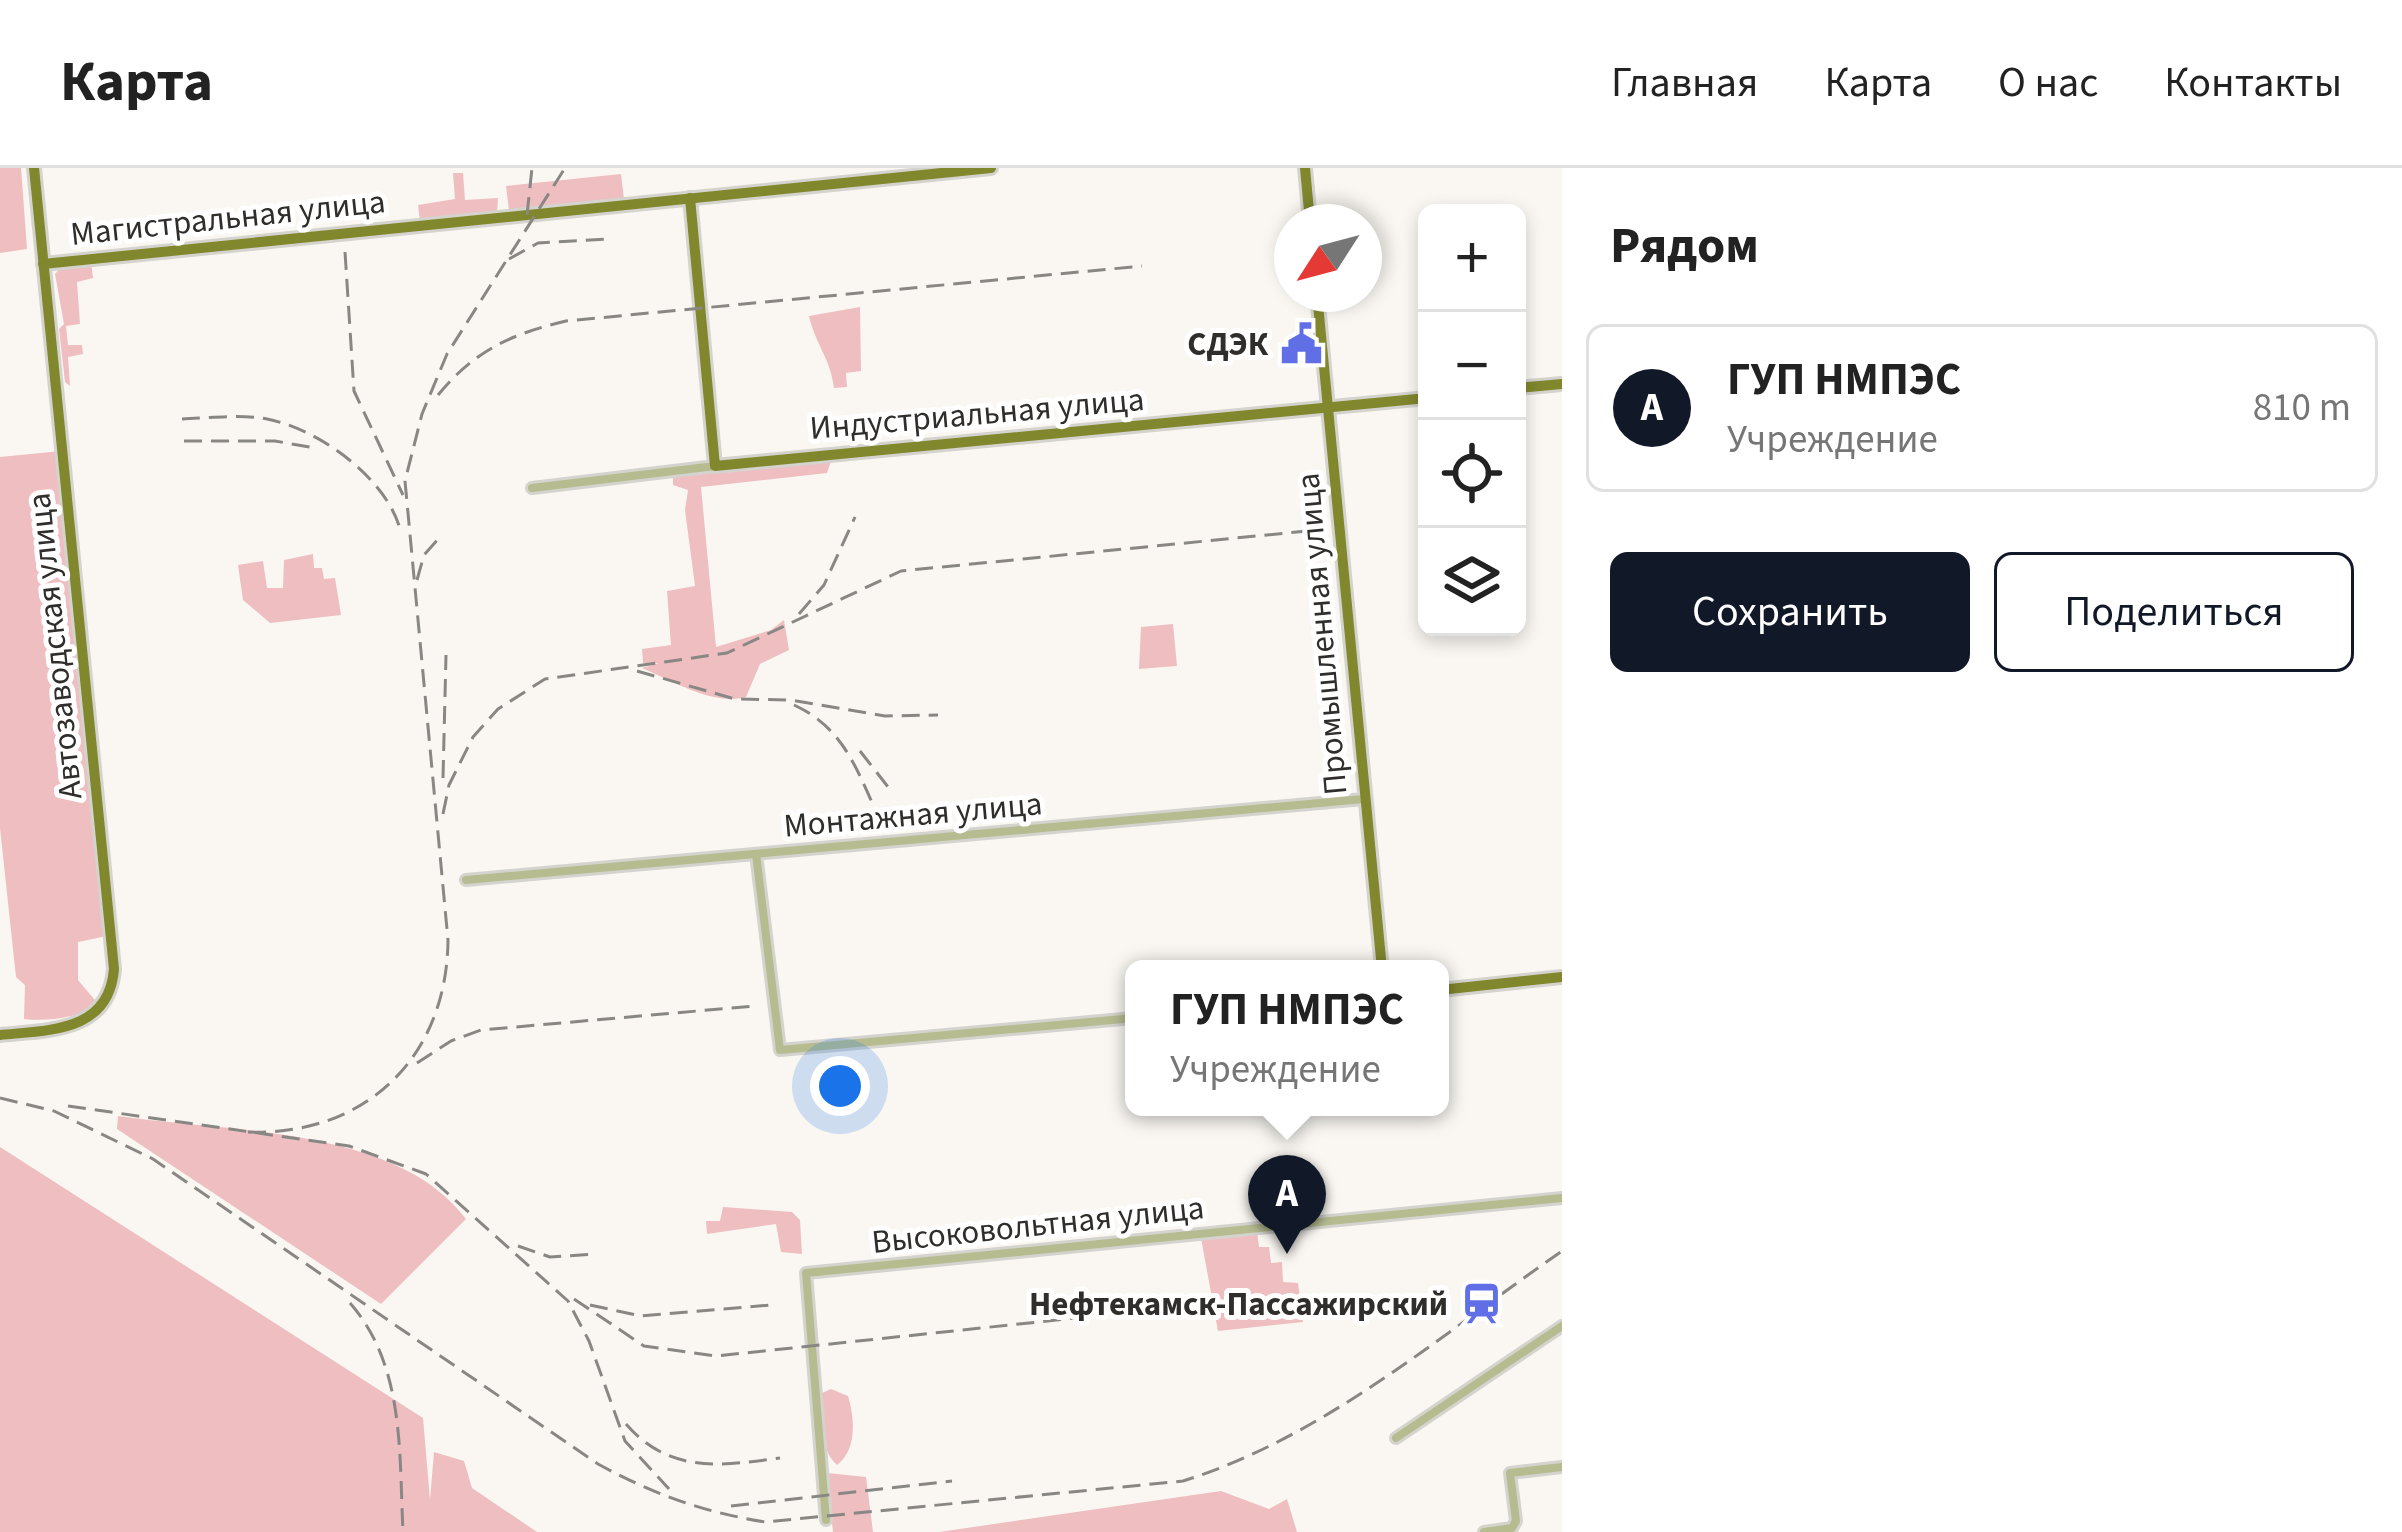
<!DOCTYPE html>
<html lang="ru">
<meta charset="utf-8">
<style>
body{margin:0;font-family:"Source Sans 3",sans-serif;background:#f2f2f2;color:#222}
.controls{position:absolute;right:36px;top:36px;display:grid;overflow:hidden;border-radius:18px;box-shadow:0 6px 18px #0003}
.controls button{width:108px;height:108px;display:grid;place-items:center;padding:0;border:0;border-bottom:3px solid #e0e0e0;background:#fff;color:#222;font:60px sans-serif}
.compass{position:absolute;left:1274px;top:36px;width:108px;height:108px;border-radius:50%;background:#fff;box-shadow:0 6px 18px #0003;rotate:234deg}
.you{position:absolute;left:840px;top:918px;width:42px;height:42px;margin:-30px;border:9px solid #fff;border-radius:50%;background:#1a73e8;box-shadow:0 0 0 18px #1a73e833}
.badge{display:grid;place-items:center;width:78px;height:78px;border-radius:50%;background:#111827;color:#fff;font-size:39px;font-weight:700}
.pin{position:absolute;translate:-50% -99px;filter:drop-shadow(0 3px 6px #0008)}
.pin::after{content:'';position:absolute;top:63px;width:42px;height:36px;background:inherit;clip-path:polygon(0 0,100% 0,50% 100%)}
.popup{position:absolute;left:1125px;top:792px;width:324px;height:156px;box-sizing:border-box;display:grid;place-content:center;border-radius:18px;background:#fff;filter:drop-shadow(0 3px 9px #0005);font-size:39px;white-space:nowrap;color:#767676}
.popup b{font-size:45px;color:#222}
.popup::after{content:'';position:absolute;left:50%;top:100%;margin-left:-24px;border:24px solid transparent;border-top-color:#fff}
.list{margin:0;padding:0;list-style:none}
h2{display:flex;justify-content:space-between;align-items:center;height:156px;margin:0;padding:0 48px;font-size:51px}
h2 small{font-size:39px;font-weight:400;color:#767676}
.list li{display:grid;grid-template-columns:78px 1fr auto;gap:36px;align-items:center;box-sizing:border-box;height:168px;margin:0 24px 24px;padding:0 24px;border:3px solid #e0e0e0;border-radius:18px}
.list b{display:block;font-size:45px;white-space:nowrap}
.list p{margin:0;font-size:39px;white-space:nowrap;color:#767676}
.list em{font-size:39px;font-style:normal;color:#767676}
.actions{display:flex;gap:24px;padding:36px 48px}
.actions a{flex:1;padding:27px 0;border:3px solid #111827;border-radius:18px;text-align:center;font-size:42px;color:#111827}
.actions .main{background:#111827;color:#fff}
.icon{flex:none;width:66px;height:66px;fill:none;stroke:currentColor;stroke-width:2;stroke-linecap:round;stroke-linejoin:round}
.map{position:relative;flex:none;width:1562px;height:1364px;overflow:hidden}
header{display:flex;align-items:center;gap:72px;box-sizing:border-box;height:168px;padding:0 60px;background:#fff;border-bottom:3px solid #e0e0e0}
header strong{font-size:57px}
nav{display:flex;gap:66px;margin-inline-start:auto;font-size:42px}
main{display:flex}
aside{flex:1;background:#fff}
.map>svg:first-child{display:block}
.green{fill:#eebec1}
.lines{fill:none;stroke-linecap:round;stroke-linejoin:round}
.minor-casing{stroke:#d5d3ce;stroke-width:14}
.major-casing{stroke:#d5d3ce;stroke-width:16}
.minor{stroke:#b6bc90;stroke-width:8}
.major{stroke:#80872d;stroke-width:10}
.rail{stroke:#898784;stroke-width:3;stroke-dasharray:18 9;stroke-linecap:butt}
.labels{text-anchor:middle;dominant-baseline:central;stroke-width:10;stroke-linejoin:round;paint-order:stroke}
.street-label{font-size:33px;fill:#2f2e2c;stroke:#fff}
.poi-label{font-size:33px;font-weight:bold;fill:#2f2e2c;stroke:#fff;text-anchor:end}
</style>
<header>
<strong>Карта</strong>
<nav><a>Главная</a><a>Карта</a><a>О нас</a><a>Контакты</a></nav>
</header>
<main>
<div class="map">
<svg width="1562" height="1364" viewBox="0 0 1562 1364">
<rect width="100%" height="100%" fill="#faf7f2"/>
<g class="green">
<path d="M0,0H21L27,81L0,85Z"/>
<path d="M453,5H463L465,32L498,30L497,46L420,53L418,37L455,31Z"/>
<path d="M621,6L624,31L509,43L506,18Z"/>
<path d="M91,95L93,110L77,114L80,156L66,158L68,177H82L83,186L68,189L70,218L65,214L59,161L64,156L55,106L63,97Z"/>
<path d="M860,139L861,203L846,205L847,219L834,220C831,192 815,175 809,148Z"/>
<path d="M61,283L107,768L78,774V812L99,837C77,849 50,854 24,851L25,817L16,809L0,660V289Z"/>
<path d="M831,293L827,305L701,319L716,479L771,462L784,452L789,482L760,496L746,529C713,538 673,513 642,500L659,495H643L642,481L671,477L667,423L695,418L685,342L688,322L673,317V305Z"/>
<path d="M313,386L314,400H322L324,411L335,410L341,447L270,455L243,432L238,397L263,393L267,420H283L284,392Z"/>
<path d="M1173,456L1177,498L1139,501L1141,459Z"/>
<path d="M118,948C225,964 397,958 466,1051L381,1136L117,961Z"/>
<path d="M0,979L423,1250L430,1332L434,1284L464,1293L472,1320L537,1364H0Z"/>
<path d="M723,1039L792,1044L800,1052L802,1086L781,1084L776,1056L707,1066L706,1053H720Z"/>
<path d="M1257,1064L1259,1079H1269L1271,1095L1282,1094L1283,1114L1298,1115L1303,1154L1218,1163L1201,1070Z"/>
<path d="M831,1221L848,1228C855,1251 857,1282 837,1297C819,1281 821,1248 822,1225Z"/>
<path d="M827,1305L866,1309L873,1364H833Z"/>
<path d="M1221,1323L1269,1341L1287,1331L1297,1364H939Z"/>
</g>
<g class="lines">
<defs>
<g id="minor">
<path d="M532,320L715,298"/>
<path d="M756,686L780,882L1134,850"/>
<path d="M466,712L1364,631"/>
<path d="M1396,1270L1562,1158"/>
<path d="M826,1352L806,1105L1562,1030"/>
<path d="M1484,1364L1512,1360L1516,1353L1510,1305L1562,1299"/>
</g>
<g id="major">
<path d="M1305,0L1310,54"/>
<path d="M690,30L715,298L1427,230"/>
<path d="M43,96L991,0"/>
<path d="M1317,126L1382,801"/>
<path d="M1517,220L1562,216"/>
<path d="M1440,822L1562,809"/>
<path d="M0,867C50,862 109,864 114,801L34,0"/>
</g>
</defs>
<use href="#minor" class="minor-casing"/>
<use href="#major" class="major-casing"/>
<use href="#minor" class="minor"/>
<use href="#major" class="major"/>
<g class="rail">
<path d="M527,47L532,0"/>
<path d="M345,84L354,223L403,327"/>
<path d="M509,91L538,75L610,71"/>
<path d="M438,227C474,183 511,166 566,153L1142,98"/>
<path d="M182,251C210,250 240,246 267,251C319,261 386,310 400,361"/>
<path d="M184,273H275L315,280"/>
<path d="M417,412L424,387L440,369"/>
<path d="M799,446L824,417L855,349"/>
<path d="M637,503L735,531L790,532L885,548L938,547"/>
<path d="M794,537C840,558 855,596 874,639"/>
<path d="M860,583L892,624"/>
<path d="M443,610L446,487"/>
<path d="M443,646L449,617L473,569L498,541L545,511L727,485L901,403L1307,363"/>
<path d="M417,895L451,873L481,862L754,838"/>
<path d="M0,930L54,943L153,991L598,1296C653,1326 703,1344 765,1354L1183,1313C1324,1269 1442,1166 1562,1083"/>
<path d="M68,938L349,978L426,1006L568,1133L589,1173L625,1273L669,1321"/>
<path d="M248,964C366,968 447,889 448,772L405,313L422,246L447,186L565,0"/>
<path d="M518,1078L550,1089L597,1086"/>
<path d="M574,1131L644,1178L716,1188L1237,1133"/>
<path d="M350,1135C405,1198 399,1285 403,1364"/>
<path d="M590,1137L641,1148L770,1137"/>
<path d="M626,1256C669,1306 721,1298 780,1290"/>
<path d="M731,1338L952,1313"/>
</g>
</g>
<defs>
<symbol id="civic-bare" viewBox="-9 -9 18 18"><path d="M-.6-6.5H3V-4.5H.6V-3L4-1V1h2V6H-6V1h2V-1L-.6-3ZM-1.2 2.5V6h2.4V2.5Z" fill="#616fe7" stroke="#fff" stroke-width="2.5" paint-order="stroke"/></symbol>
<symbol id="station-bare" viewBox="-9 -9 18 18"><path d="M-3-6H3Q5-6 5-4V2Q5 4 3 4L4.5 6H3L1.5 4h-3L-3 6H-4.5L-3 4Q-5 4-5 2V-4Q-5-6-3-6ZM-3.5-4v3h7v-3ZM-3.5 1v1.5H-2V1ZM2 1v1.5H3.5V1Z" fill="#616fe7" stroke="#fff" stroke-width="2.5" paint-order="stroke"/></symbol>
</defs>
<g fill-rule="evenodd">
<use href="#civic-bare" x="1272" y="146" width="59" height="59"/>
<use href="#station-bare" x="1452" y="1106" width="59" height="59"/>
</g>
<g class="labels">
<g class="street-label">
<text transform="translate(228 50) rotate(-6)">Магистральная улица</text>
<text transform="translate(977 246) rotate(-5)">Индустриальная улица</text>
<text transform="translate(1322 466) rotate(-95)">Промышленная улица</text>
<text transform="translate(55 478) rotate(-96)">Автозаводская улица</text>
<text transform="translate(913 647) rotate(-5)">Монтажная улица</text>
<text transform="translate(1038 1057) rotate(-6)">Высоковольтная улица</text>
</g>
<g class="poi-label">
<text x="1268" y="176">СДЭК</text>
<text x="1448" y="1136">Нефтекамск-Пассажирский</text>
</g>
</g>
</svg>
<div class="controls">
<button>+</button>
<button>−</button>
<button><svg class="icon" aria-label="locate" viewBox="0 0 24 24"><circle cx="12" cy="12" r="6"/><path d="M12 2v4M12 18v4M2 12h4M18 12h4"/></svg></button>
<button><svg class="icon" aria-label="layers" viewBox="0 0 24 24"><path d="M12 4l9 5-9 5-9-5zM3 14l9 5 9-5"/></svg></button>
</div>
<svg class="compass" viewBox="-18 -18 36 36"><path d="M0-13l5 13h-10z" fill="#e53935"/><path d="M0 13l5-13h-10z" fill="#767676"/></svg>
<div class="you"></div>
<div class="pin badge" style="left:1287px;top:1086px">A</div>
<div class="popup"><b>ГУП НМПЭС</b>Учреждение</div>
</div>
<aside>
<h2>Рядом<small></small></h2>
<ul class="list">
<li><span class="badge">A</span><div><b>ГУП НМПЭС</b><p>Учреждение</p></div><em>810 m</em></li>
</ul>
<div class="actions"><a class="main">Сохранить</a><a>Поделиться</a></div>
</aside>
</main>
